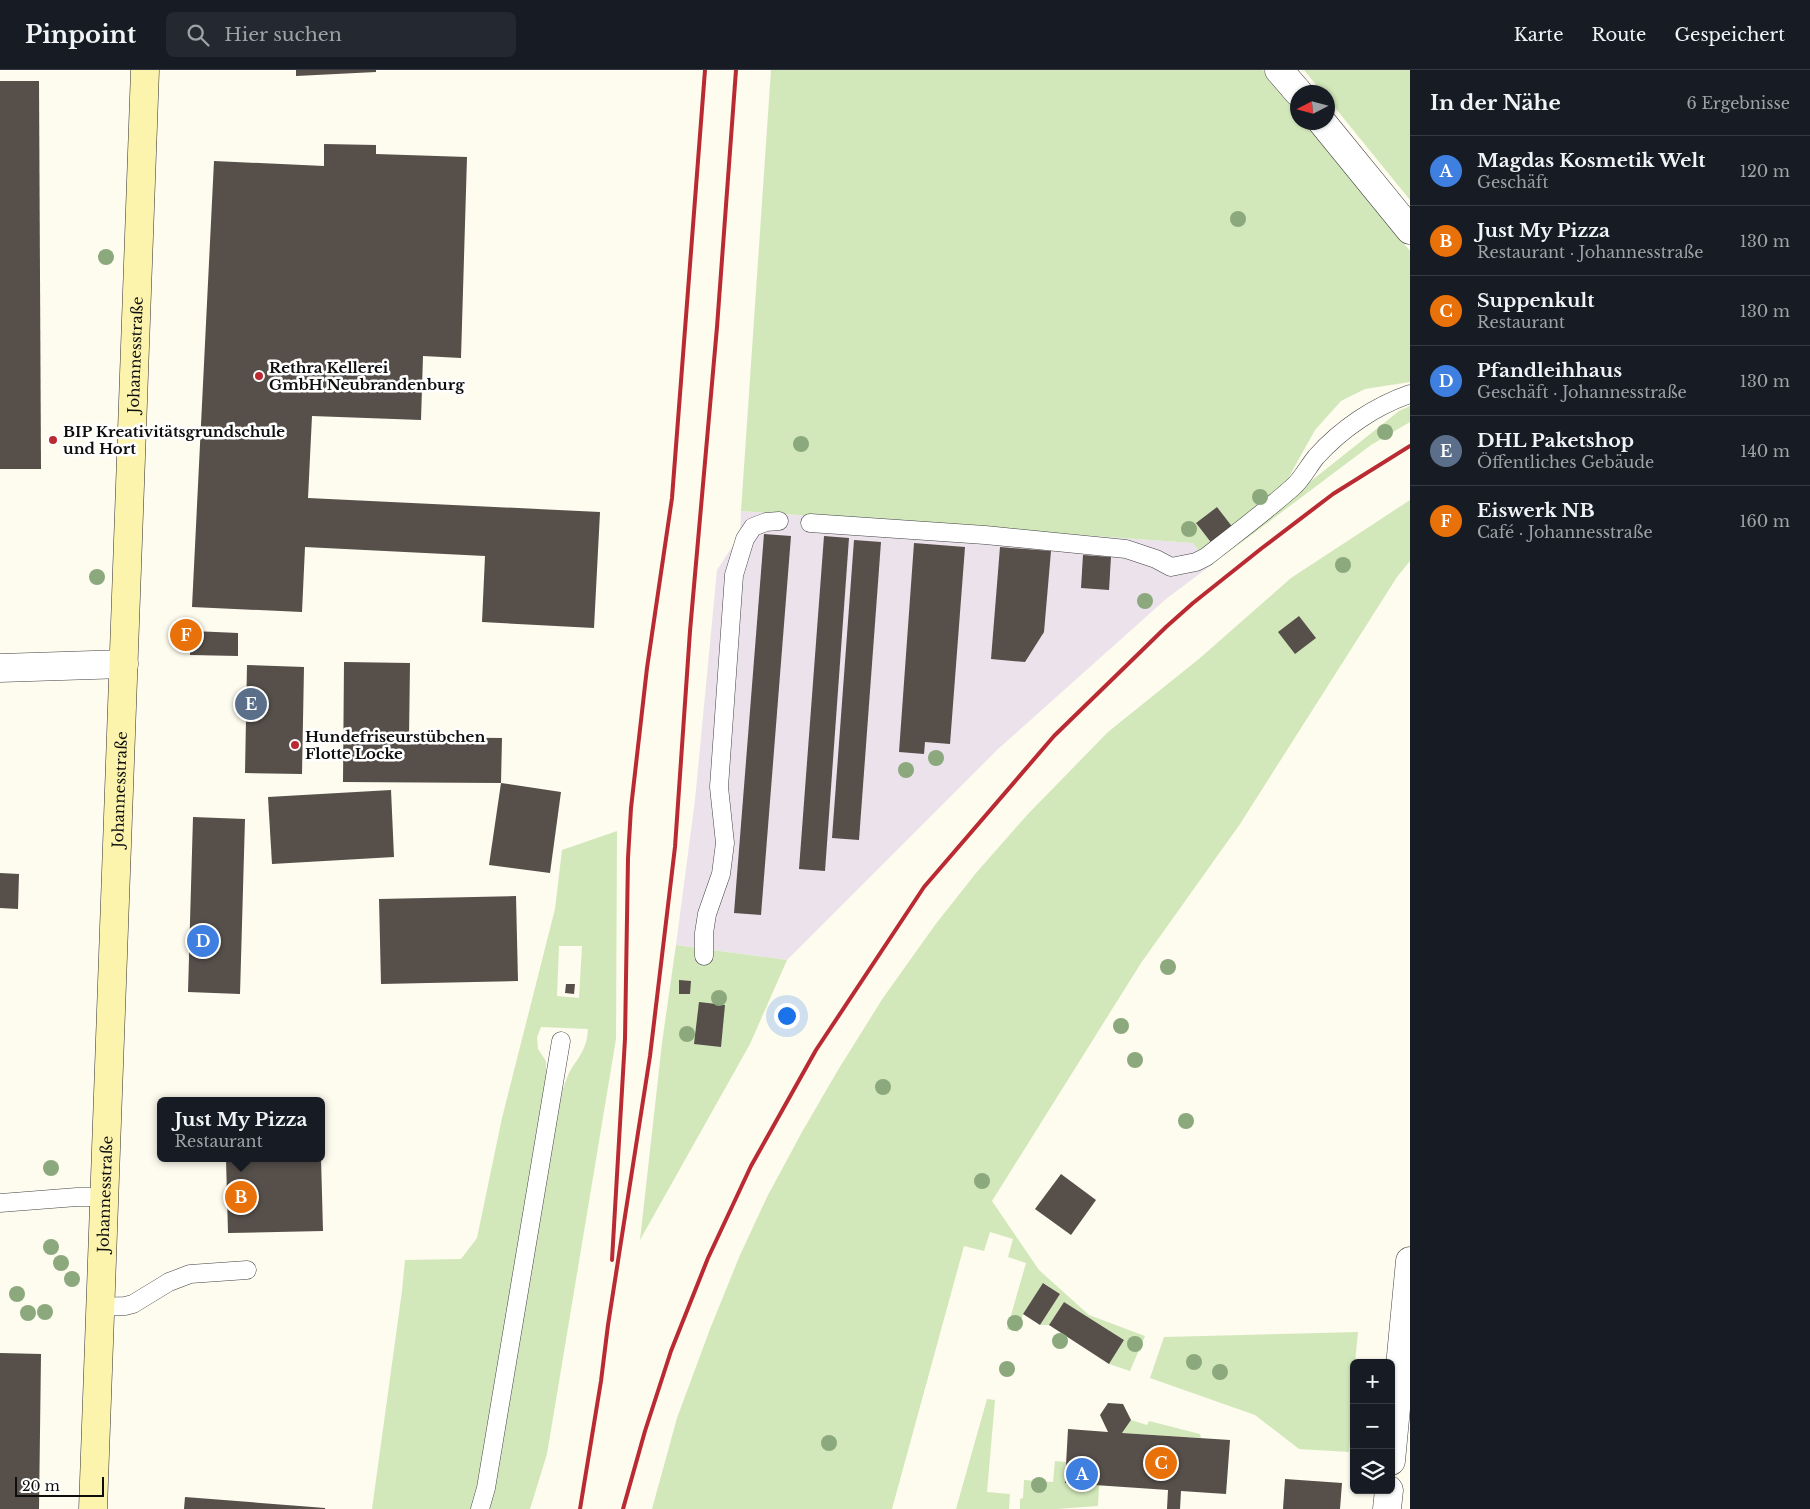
<!DOCTYPE html>
<html lang="de">
<meta charset="utf-8">
<style>
body{margin:0;font-family:"Libre Baskerville",serif;background:#242831;color:#f1f3f6}
.controls{position:absolute;right:15px;bottom:15px;display:grid;overflow:hidden;border-radius:8px;box-shadow:0 1px 4px #0004}
.controls button{width:45px;height:45px;display:grid;place-items:center;padding:0;border:0;border-bottom:1px solid #363941;background:#171b24;color:#f1f3f6;font:25px sans-serif}
.compass{position:absolute;left:1290px;top:15px;width:45px;height:45px;border-radius:50%;background:#171b24;box-shadow:0 1px 4px #0004;rotate:264deg}
.scale{position:absolute;left:15px;bottom:12px;width:89px;box-sizing:border-box;padding-left:5px;border:2px solid #0e0e0e;border-top:0;font-size:14px;line-height:18px;white-space:nowrap;color:#0e0e0e;-webkit-text-stroke:4px #fff;paint-order:stroke}
.you{position:absolute;left:786px;top:945px;width:18px;height:18px;margin:-12px;border:4px solid #fff;border-radius:50%;background:#1a73e8;box-shadow:0 0 0 8px #1a73e833}
.badge{display:grid;place-items:center;width:32px;height:32px;border-radius:50%;background:#2563eb;color:#fff;font-size:16px;font-weight:700}
.pin{position:absolute;translate:-50% -50%;border:2px solid #fff;box-shadow:0 1px 5px #0006}
.popup{position:absolute;left:157px;top:1027px;width:168px;height:65px;box-sizing:border-box;display:grid;place-content:center;border-radius:8px;background:#171b24;filter:drop-shadow(0 1px 4px #0005);font-size:16px;white-space:nowrap;color:#9ea1a6}
.popup b{font-size:19px;color:#f1f3f6}
.popup::after{content:'';position:absolute;left:50%;top:100%;margin-left:-10px;border:10px solid transparent;border-top-color:#171b24}
.list{margin:0;padding:0;list-style:none}
h2{display:flex;justify-content:space-between;align-items:center;height:65px;margin:0;padding:0 20px;font-size:21px}
h2 small{font-size:16px;font-weight:400;color:#9ea1a6}
.list li{display:grid;grid-template-columns:32px 1fr auto;gap:15px;align-items:center;box-sizing:border-box;height:70px;padding:0 20px;border-top:1px solid #363941}
.list b{display:block;font-size:19px;white-space:nowrap}
.list p{margin:0;font-size:16px;white-space:nowrap;color:#9ea1a6}
.list em{font-size:16px;font-style:normal;color:#9ea1a6}
.icon{flex:none;width:28px;height:28px;fill:none;stroke:currentColor;stroke-width:2;stroke-linecap:round;stroke-linejoin:round}
.map{position:relative;flex:none;width:1410px;height:1439px;overflow:hidden}
header{display:flex;align-items:center;gap:30px;box-sizing:border-box;height:70px;padding:0 25px;background:#171b24;border-bottom:1px solid #363941}
header strong{font-size:24px}
nav{display:flex;gap:28px;margin-inline-start:auto;font-size:18px}
.search{width:350px;height:45px;background:#242831;display:flex;align-items:center;gap:12px;box-sizing:border-box;padding:0 18px;border-radius:8px;color:#9ea1a6;font-size:19px}
main{display:flex}
aside{flex:1;background:#171b24}
.map>svg:first-child{display:block}
.industrial{fill:#ebe2ec}
.green{fill:#d2e8ba;fill-rule:evenodd}
.building{fill:#564f4a}
.lines{fill:none;stroke-linecap:round;stroke-linejoin:round}
.lane-casing{stroke:#414141;stroke-width:19}
.street-casing{stroke:#414141;stroke-width:29}
.secondary-casing{stroke:#303030;stroke-width:29}
.lane{stroke:#fff;stroke-width:18}
.street{stroke:#fff;stroke-width:28}
.secondary{stroke:#fcf3ac;stroke-width:28}
.rail{stroke:#ba2a32;stroke-width:4}
.tree{fill:#8ca87d}
.poi-dot{fill:#ba2a32;stroke:#fff;stroke-width:2}
.labels{text-anchor:middle;dominant-baseline:central;stroke-width:5;stroke-linejoin:round;paint-order:stroke}
.street-label{font-size:15px;fill:#0e0e0e;stroke:#fff}
.poi-label{font-size:15px;font-weight:bold;fill:#0e0e0e;stroke:#fff;text-anchor:start}
</style>
<header>
<strong>Pinpoint</strong>
<div class="search"><svg class="icon" aria-label="search" viewBox="0 0 24 24"><circle cx="10" cy="10" r="6"/><path d="M15 15l6 6"/></svg>Hier suchen</div>
<nav><a>Karte</a><a>Route</a><a>Gespeichert</a></nav>
</header>
<main>
<div class="map">
<svg width="1410" height="1439" viewBox="0 0 1410 1439">
<rect width="100%" height="100%" fill="#fefbef"/>
<path class="industrial" d="M741,441L1193,473L1210,496L1166,529L998,679L787,890L676,875L695,730L717,500L740,465Z"/>
<g class="green">
<path d="M771,0H1263L1297,43L1298,52L1306,53L1410,181V312L1365,319L1341,331L1315,360L1286,412L1234,459L1217,437L1196,453L1213,475L1201,484L1193,473L741,441Z"/>
<path d="M1304,0H1410V130L1328,29V22H1322Z"/>
<path d="M1410,336V352L1371,375L1210,496L1208,493L1399,341Z"/>
<path d="M1410,430V491L1397,507L1240,754L1141,893L992,1131L1039,1200L1089,1245L1145,1266L1130,1301L1109,1294L1124,1270L1064,1232L1049,1255H1040L1060,1224L1044,1213L1023,1244L1018,1262L1007,1259L1026,1193L1008,1187L1013,1169L990,1162L984,1181L964,1176L892,1439H652L677,1348L710,1259L740,1185L767,1127L802,1062L838,1000L883,928L935,855L976,803L1028,744L1108,662L1200,588L1291,508Z"/>
<path d="M617,761L616,969L547,1384L530,1439H485L560,1026C564,1017 567,1005 573,996C582,983 587,976 588,959L541,957L537,967L538,979L546,991V1017L478,1424L473,1439H372L402,1221L405,1190L461,1189L477,1168L502,1048L555,839L562,780ZM559,876H582L579,928L557,926Z"/>
<path d="M676,875L787,890L750,974L640,1170L662,973Z"/>
<path d="M1358,1262L1355,1293H1354V1315L1349,1382L1299,1379L1255,1345L1150,1308L1164,1267Z"/>
<path d="M987,1329L995,1330L987,1422L1010,1424L1009,1439H956Z"/>
<path d="M1131,1350L1147,1355L1149,1351L1200,1364L1201,1368L1122,1363Z"/>
<path d="M1055,1391L1066,1392L1065,1413L1099,1415L1098,1436L1057,1439H1020V1429L1023,1428L1024,1410L1053,1412Z"/>
</g>
<g class="building">
<path d="M296,0H376V2L296,6Z"/>
<path d="M0,11H39L41,399H0Z"/>
<path d="M324,74L376,75V84L467,87L461,288L423,286L421,350L312,346L308,428L600,442L594,558L482,552L485,486L305,477L302,542L192,537L214,91L324,96Z"/>
<path d="M1217,437L1234,459L1213,475L1196,453Z"/>
<path d="M764,464L791,466L761,845L734,843Z"/>
<path d="M824,466L849,468L825,801L799,799Z"/>
<path d="M854,470L881,472L859,770L832,768Z"/>
<path d="M914,473L965,477L950,674L925,672L924,684L899,682Z"/>
<path d="M1000,477L1051,481L1044,562L1025,592L991,589Z"/>
<path d="M1083,485L1111,487L1109,520L1081,518Z"/>
<path d="M1299,546L1316,568L1295,584L1278,562Z"/>
<path d="M176,554H193V561L238,563V586L190,585V579L175,578Z"/>
<path d="M344,592L410,593L409,667L502,668L501,713L343,712Z"/>
<path d="M247,595L304,597L302,704L245,703Z"/>
<path d="M501,713L561,722L550,803L489,795Z"/>
<path d="M391,720L394,787L272,794L268,727Z"/>
<path d="M193,747L245,749L240,924L188,922Z"/>
<path d="M0,803L19,804L18,839L0,838Z"/>
<path d="M516,826L518,911L381,914L379,829Z"/>
<path d="M679,910L691,911L690,924H679Z"/>
<path d="M566,914H575L574,924L565,923Z"/>
<path d="M699,932L725,935L721,977L694,974Z"/>
<path d="M258,1088H321L323,1161L228,1163L226,1089Z"/>
<path d="M1061,1104L1096,1130L1071,1165L1035,1139Z"/>
<path d="M1043,1213L1060,1224L1040,1255L1023,1244Z"/>
<path d="M1064,1232L1124,1270L1109,1294L1049,1255Z"/>
<path d="M0,1283L41,1284L39,1439H0Z"/>
<path d="M1108,1333L1123,1334L1131,1350L1122,1363L1230,1370L1226,1424L1181,1421L1180,1439H1167L1168,1420L1065,1413L1068,1359L1108,1362L1100,1345Z"/>
<path d="M1285,1409L1342,1413L1340,1439H1283Z"/>
<path d="M185,1427L325,1438V1439H184Z"/>
</g>
<g class="lines">
<defs>
<g id="lane">
<path d="M810,453L985,465L1126,479L1156,489L1171,497L1196,492L1206,487C1235,464 1265,442 1293,417C1302,409 1308,397 1316,387C1341,359 1375,336 1410,324"/>
<path d="M704,886V863L707,844L721,804L725,773L719,717L734,505L745,469L753,457L766,452L779,451"/>
<path d="M0,1133L77,1127H104"/>
<path d="M100,1237L125,1236L133,1234L169,1212L190,1204L247,1200"/>
<path d="M480,1439L486,1418L561,971"/>
</g>
<g id="street">
<path d="M1279,0L1298,22"/>
<path d="M1322,52L1410,160"/>
<path d="M0,598L124,594"/>
<path d="M1391,1391L1410,1191"/>
<path d="M1387,1439L1389,1420"/>
</g>
<g id="secondary">
<path id="s1" d="M93,1439L145,0"/>
</g>
</defs>
<use href="#lane" class="lane-casing"/>
<use href="#street" class="street-casing"/>
<use href="#secondary" class="secondary-casing"/>
<use href="#lane" class="lane"/>
<use href="#street" class="street"/>
<use href="#secondary" class="secondary"/>
<g class="rail">
<path d="M612,1190L625,969L628,788L631,738L647,598L672,428L705,0"/>
<path d="M580,1439L601,1311L608,1255L650,986L675,777L690,561L717,257L736,0"/>
<path d="M623,1439L645,1361L671,1281L708,1188L751,1096L816,980L924,817L1054,666L1166,557L1193,533L1262,478L1333,424L1410,376"/>
</g>
</g>
<g class="tree">
<circle cx="1238" cy="149" r="8"/>
<circle cx="106" cy="187" r="8"/>
<circle cx="1385" cy="362" r="8"/>
<circle cx="801" cy="374" r="8"/>
<circle cx="1260" cy="427" r="8"/>
<circle cx="1189" cy="459" r="8"/>
<circle cx="1343" cy="495" r="8"/>
<circle cx="97" cy="507" r="8"/>
<circle cx="1145" cy="531" r="8"/>
<circle cx="936" cy="688" r="8"/>
<circle cx="906" cy="700" r="8"/>
<circle cx="1168" cy="897" r="8"/>
<circle cx="719" cy="928" r="8"/>
<circle cx="1121" cy="956" r="8"/>
<circle cx="687" cy="964" r="8"/>
<circle cx="1135" cy="990" r="8"/>
<circle cx="883" cy="1017" r="8"/>
<circle cx="1186" cy="1051" r="8"/>
<circle cx="51" cy="1098" r="8"/>
<circle cx="982" cy="1111" r="8"/>
<circle cx="51" cy="1177" r="8"/>
<circle cx="61" cy="1193" r="8"/>
<circle cx="72" cy="1209" r="8"/>
<circle cx="17" cy="1224" r="8"/>
<circle cx="45" cy="1242" r="8"/>
<circle cx="28" cy="1243" r="8"/>
<circle cx="1015" cy="1253" r="8"/>
<circle cx="1060" cy="1271" r="8"/>
<circle cx="1135" cy="1274" r="8"/>
<circle cx="1194" cy="1292" r="8"/>
<circle cx="1007" cy="1299" r="8"/>
<circle cx="1220" cy="1302" r="8"/>
<circle cx="829" cy="1373" r="8"/>
<circle cx="1039" cy="1415" r="8"/>
</g>
<g class="poi-dot">
<circle cx="259" cy="306" r="5"/>
<circle cx="53" cy="370" r="5"/>
<circle cx="295" cy="675" r="5"/>
</g>
<g class="labels">
<g class="street-label">
<text stroke="none"><textPath href="#s1" startOffset="1155">Johannesstraße</textPath></text>
<text stroke="none"><textPath href="#s1" startOffset="720">Johannesstraße</textPath></text>
<text stroke="none"><textPath href="#s1" startOffset="315">Johannesstraße</textPath></text>
</g>
<g class="poi-label">
<text x="269" y="297">Rethra Kellerei<tspan x="269" dy="17">GmbH Neubrandenburg</tspan></text>
<text x="63" y="361">BIP Kreativitätsgrundschule<tspan x="63" dy="17">und Hort</tspan></text>
<text x="305" y="666">Hundefriseurstübchen<tspan x="305" dy="17">Flotte Locke</tspan></text>
</g>
</g>
</svg>
<div class="controls">
<button>+</button>
<button>−</button>
<button><svg class="icon" aria-label="layers" viewBox="0 0 24 24"><path d="M12 4l9 5-9 5-9-5zM3 14l9 5 9-5"/></svg></button>
</div>
<svg class="compass" viewBox="-18 -18 36 36"><path d="M0-13l5 13h-10z" fill="#e53935"/><path d="M0 13l5-13h-10z" fill="#9ea1a6"/></svg>
<div class="scale">20 m</div>
<div class="you"></div>
<div class="pin badge" style="left:1082px;top:1404px;background:#3f7fe0">A</div>
<div class="pin badge" style="left:241px;top:1127px;background:#e8710a">B</div>
<div class="popup"><b>Just My Pizza</b>Restaurant</div>
<div class="pin badge" style="left:1161px;top:1393px;background:#e8710a">C</div>
<div class="pin badge" style="left:203px;top:871px;background:#3f7fe0">D</div>
<div class="pin badge" style="left:251px;top:634px;background:#5c6f8a">E</div>
<div class="pin badge" style="left:186px;top:565px;background:#e8710a">F</div>
</div>
<aside>
<h2>In der Nähe<small>6 Ergebnisse</small></h2>
<ul class="list">
<li><span class="badge" style="background:#3f7fe0">A</span><div><b>Magdas Kosmetik Welt</b><p>Geschäft</p></div><em>120 m</em></li>
<li><span class="badge" style="background:#e8710a">B</span><div><b>Just My Pizza</b><p>Restaurant · Johannesstraße</p></div><em>130 m</em></li>
<li><span class="badge" style="background:#e8710a">C</span><div><b>Suppenkult</b><p>Restaurant</p></div><em>130 m</em></li>
<li><span class="badge" style="background:#3f7fe0">D</span><div><b>Pfandleihhaus</b><p>Geschäft · Johannesstraße</p></div><em>130 m</em></li>
<li><span class="badge" style="background:#5c6f8a">E</span><div><b>DHL Paketshop</b><p>Öffentliches Gebäude</p></div><em>140 m</em></li>
<li><span class="badge" style="background:#e8710a">F</span><div><b>Eiswerk NB</b><p>Café · Johannesstraße</p></div><em>160 m</em></li>
</ul>
</aside>
</main>
